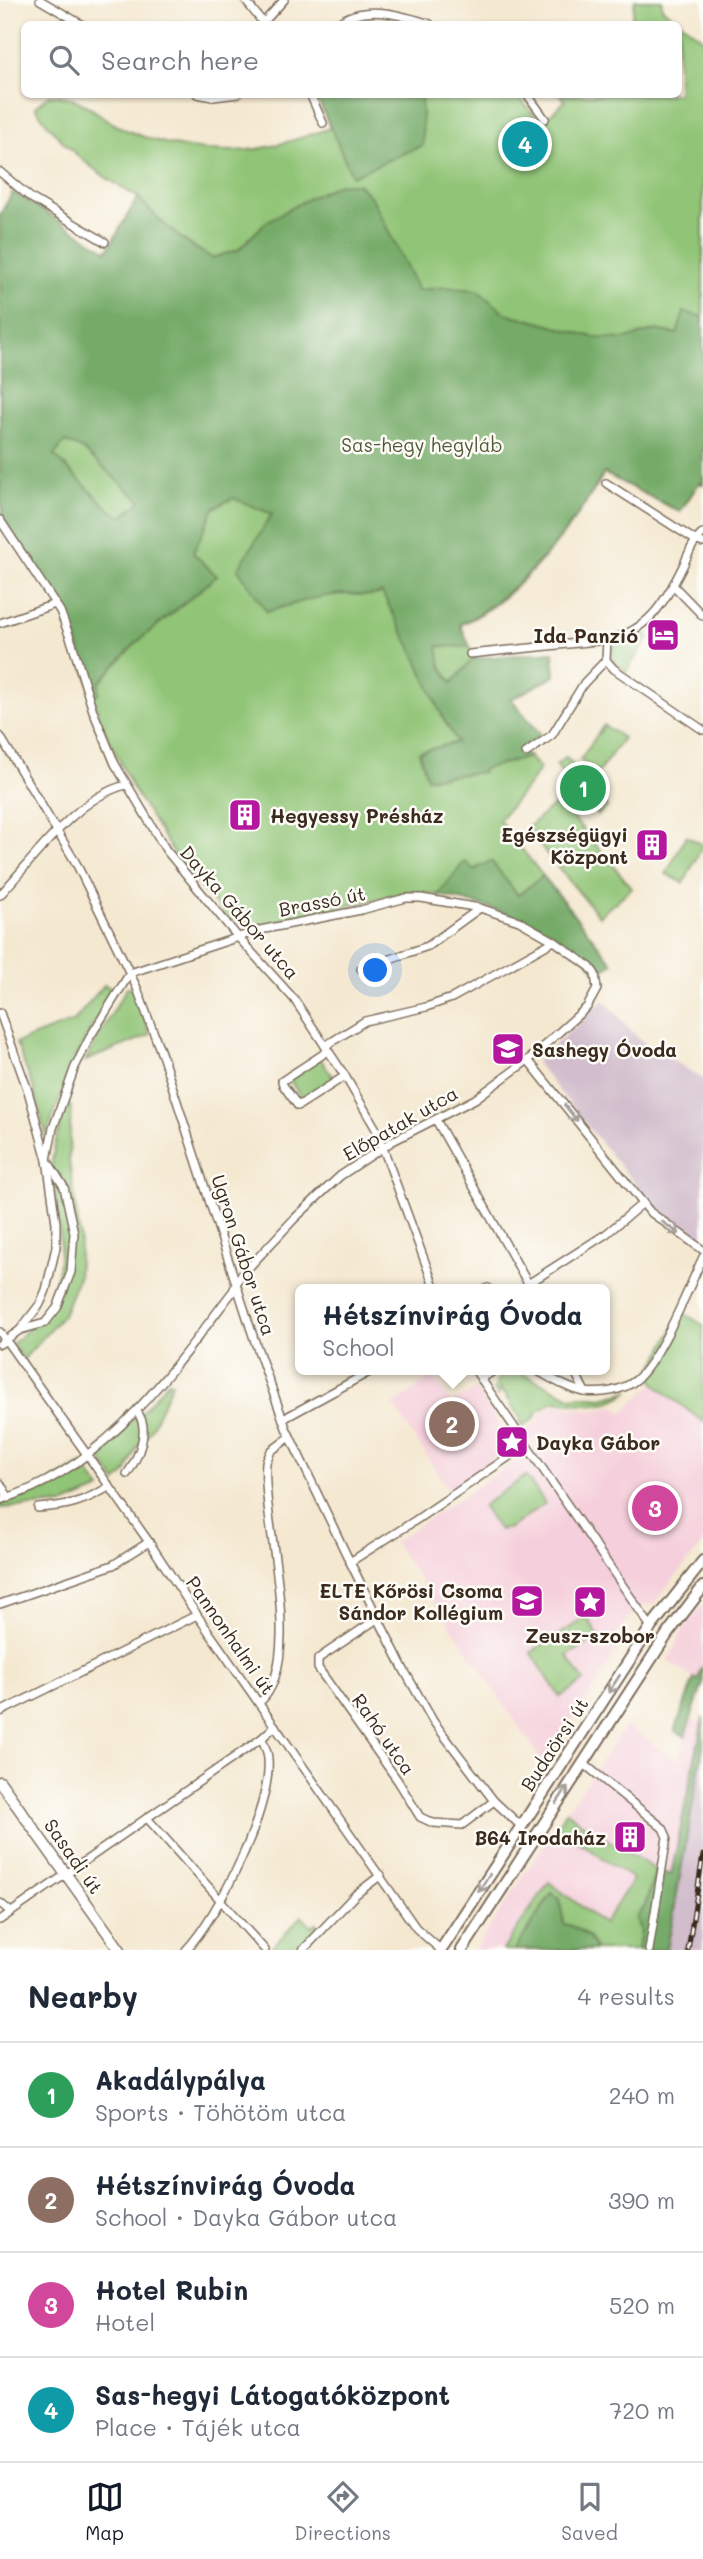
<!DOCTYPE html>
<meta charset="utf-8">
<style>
body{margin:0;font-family:Mali,sans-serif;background:#f6f6f7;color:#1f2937}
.you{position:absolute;left:376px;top:971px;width:24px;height:24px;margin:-18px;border:5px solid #fff;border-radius:50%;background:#1a73e8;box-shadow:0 0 0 10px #1a73e833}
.badge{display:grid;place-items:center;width:46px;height:46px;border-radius:50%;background:#111827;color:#fff;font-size:23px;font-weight:700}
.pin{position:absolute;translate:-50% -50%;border:4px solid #fff;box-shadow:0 2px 7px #0006}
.popup{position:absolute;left:295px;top:1284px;width:315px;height:91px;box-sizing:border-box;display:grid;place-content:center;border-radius:10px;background:#fff;filter:drop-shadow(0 2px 5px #0005);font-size:23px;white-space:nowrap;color:#747a83}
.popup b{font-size:26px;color:#1f2937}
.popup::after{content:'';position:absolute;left:50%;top:100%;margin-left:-14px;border:14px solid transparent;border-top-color:#fff}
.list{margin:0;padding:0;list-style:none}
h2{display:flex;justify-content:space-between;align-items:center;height:91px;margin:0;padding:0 28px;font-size:30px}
h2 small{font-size:23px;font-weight:400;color:#747a83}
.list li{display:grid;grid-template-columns:46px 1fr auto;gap:21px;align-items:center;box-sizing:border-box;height:105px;padding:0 28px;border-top:2px solid #e0e1e3}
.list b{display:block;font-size:26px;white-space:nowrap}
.list p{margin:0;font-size:23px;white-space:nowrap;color:#747a83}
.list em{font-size:23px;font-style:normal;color:#747a83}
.icon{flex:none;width:38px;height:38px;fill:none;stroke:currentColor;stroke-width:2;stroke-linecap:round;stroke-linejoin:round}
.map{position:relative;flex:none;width:703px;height:1950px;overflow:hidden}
.search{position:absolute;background:#fff;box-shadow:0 2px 5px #0004;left:21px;right:21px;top:21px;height:77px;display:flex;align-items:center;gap:18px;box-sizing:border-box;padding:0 24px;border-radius:10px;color:#747a83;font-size:26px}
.sheet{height:511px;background:#fff}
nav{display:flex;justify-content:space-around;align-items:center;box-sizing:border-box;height:98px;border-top:2px solid #e0e1e3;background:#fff;font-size:19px;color:#747a83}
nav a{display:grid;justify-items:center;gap:4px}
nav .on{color:#111827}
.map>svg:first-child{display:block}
.built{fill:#f5cfdb}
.industrial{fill:#d1bdcc}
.green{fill:#90c476;stroke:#66774a;stroke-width:2}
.forest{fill:#74aa67;stroke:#586a42;stroke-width:2;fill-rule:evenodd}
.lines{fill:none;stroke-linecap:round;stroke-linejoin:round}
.stream{stroke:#52b9d0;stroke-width:2.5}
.street-casing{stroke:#7c6c5c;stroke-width:10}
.secondary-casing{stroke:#7c6c5c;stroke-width:13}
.primary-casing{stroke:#7c6c5c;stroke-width:14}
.street{stroke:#fff;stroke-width:7}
.secondary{stroke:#fff;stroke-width:10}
.primary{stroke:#fff;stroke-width:10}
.rail-casing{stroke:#3b2a1e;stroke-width:5}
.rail{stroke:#fdfcf7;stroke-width:2.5;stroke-dasharray:8;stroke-linecap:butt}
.oneway{stroke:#a79f9a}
.labels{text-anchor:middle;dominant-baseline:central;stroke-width:5;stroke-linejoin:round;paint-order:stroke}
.park-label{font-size:19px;fill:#545838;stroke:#fdfcf7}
.poi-label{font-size:19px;font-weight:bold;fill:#3b2a1e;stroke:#fdfcf7;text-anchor:end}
.street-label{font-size:19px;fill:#3b2a1e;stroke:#fdfcf7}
</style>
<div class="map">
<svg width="703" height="1950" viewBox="0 0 703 1950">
<rect width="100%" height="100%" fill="#fdfcf7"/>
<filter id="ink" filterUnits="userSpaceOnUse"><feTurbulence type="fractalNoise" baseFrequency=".0143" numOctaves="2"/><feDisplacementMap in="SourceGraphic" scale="14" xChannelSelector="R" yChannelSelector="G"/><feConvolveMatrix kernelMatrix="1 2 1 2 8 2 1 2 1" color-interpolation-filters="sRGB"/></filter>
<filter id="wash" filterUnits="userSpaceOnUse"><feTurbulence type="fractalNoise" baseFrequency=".00686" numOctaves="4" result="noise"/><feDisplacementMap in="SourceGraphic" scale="28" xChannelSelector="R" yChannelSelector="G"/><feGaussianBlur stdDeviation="1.57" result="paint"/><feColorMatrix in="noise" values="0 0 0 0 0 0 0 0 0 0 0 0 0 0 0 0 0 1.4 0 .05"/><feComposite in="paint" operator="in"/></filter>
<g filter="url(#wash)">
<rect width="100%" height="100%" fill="#f4e8d0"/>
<g class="built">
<path d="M433,1376L451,1403L476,1389L514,1446L449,1490L393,1405Z"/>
<path d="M654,1383L703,1422V1543L653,1604L645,1605L630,1617L617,1636L623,1641L545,1765L394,1542L535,1448L525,1431L540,1421L537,1416L555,1404L593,1411L614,1405L622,1413Z"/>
<path d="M703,1604V1668L698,1681L668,1661L683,1630Z"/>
<path d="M691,1719L701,1723L671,1876L633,1879L604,1924L549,1882L503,1950H475L556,1826L626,1725L677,1761Z"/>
</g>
<g class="industrial">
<path d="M604,1000L640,1040L703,1079V1245L651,1204L537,1064V1061Z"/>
<path d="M703,1746V1950H667Z"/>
</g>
<g class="green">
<path d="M635,0H662V8L703,39V484L699,483L680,512L604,473C574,526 518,600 460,625L474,659L553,652L555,676L511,699L541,735L520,749L540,768L531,782L499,820L543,876L518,895L491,861L473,870L465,861L438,895L410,891L260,927L228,919L181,865L133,789L101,722L75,635L66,613L2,518L3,508L0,501V215L13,192L107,251L138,197C97,175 61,146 35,107L49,95C85,95 96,117 126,130C165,147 215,155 257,149C282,145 306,136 330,128L316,95H517L541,123L565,101L560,95L678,94V24H631Z"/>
<path d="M642,629L649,637L626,672L611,658L613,647Z"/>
<path d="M604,725L623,738L598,773L580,760Z"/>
<path d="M566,757L607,807L598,815L556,765Z"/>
<path d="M559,801L632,888L599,916L526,829Z"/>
<path d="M686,836L703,845L684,883L666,874Z"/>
<path d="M104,985L112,988V991L76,1056L46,1136L33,1087L16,1043L74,1021Z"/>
<path d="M127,987H133L150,1035L85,1061Z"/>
<path d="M320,1058L334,1079L303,1100L289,1079Z"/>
<path d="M66,1106H71L69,1160L80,1237L78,1278L63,1315L23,1360L12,1344C56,1307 65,1269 58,1213C56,1197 51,1180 52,1164C53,1144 61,1125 66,1106Z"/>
<path d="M682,1312L703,1325V1422L658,1387L649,1375Z"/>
<path d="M508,1370H520L519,1372L573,1398L580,1396L602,1398L629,1391C606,1410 581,1404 554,1401L536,1413L535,1418L522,1427L520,1423L521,1418L511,1406L510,1400H507L506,1394L502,1393L501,1387L498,1396L494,1390L499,1377Z"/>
<path d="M168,1381L172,1383L150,1432L137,1447L126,1473L116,1482L99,1456V1448L142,1412Z"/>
<path d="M82,1464L101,1489L65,1504L0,1508V1504L33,1491Z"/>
<path d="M526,1476L545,1503L510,1528L499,1530L482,1506Z"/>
<path d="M587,1617L599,1637L567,1656L584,1681L560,1697L531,1652Z"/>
<path d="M567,1811L585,1826L656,1870L645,1906L637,1917L641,1930L638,1950H595C592,1936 577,1927 564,1924L559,1898L552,1893L515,1950H503L549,1882L604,1924L633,1879L556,1826Z"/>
<path d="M302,1916L312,1926L316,1923L318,1930L299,1950H272L271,1948Z"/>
</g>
<g class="forest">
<path d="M316,95H421L423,145L352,176Z"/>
<path d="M339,184H358L372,198L418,290L446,287L477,290L505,313L597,338L626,339L656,330L677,334L684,312L703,317V484L699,483L680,512L604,473C576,522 542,566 496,601C484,610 474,619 460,624L470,647L438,646L441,666L452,683L473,659L553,652L555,676L511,699L541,735L520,749L530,757L483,769V772L427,778L419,752L457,742L443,718L414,653L382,593C369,598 356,594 343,594C317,596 292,604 267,612L238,569L272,514L233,498L214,508L193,553L217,576L136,643L99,683V693L93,696L75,635L66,613L2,518L3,508L0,501V215L13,192L107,251L138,197C162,224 180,240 212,258L238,250L266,222L311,197ZM65,442L82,449L141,501L122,517L109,509L54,455Z"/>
<path d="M465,861L474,870L491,861L518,895L543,876L613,963L597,974C588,956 573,949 557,938C517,913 483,905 438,895Z"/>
<path d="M702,1667L703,1683L685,1736L675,1731L694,1678L698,1680Z"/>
<path d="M703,1718V1746L667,1950H638L641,1930L636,1918L645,1906L656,1870L671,1875Z"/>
<path d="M552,1893L559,1898L564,1924C577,1927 592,1936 595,1950H515Z"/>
</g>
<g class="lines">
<path class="stream" d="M215,1321L228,1301"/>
</g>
</g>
<g filter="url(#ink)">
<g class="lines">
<defs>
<g id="street">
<path d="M40,0L81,24"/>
<path d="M245,0L264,24"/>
<path d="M262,24L284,0"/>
<path d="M337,24C364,3 400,15 430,24"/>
<path d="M197,94L213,97L238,94"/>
<path d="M310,94L323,123"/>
<path d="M527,94L545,119"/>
<path d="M0,172L31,198L105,242"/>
<path d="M606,483L695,540L703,543"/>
<path d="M0,520L60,611L72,643L93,711L115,764L166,850L237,936L294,999L345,1076L376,1129L435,1289"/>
<path d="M673,585L703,616"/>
<path d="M0,623L55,604"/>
<path d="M607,640L606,660L614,669L703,730"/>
<path d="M470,654L607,640C649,631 665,602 683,566C689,553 692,543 703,533"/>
<path d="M0,736L76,863L137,988L163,1058L254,1339L286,1428L348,1558L404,1670L433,1721L494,1801L521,1826"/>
<path d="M526,753L552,735L584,683L606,660"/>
<path d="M0,895C34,859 76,797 126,785"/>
<path d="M361,969L428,946L480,908"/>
<path d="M0,1013L28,1091L47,1160L64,1187L74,1233L71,1272L57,1308L45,1323L20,1330"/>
<path d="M325,1046L365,1021L426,1007L452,998L554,941"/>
<path d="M328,1051L282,1081L283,1085L298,1106L345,1076"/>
<path d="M528,1060L650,1212L703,1250"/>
<path d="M436,1120L531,1289"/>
<path d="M528,1284L606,1234L643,1203"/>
<path d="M486,1289L488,1288"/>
<path d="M0,1332L149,1542L197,1615L416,1928L441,1950"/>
<path d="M0,1344L20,1330L40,1304L46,1290L56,1247V1223L47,1160L53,1128L75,1067L90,1037L130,973L260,930L361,910L406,898H421L480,908L519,921L554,941L590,967L595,974L597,989L587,1007L528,1060L475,1099L391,1142L340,1176L294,1219L239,1278L233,1291C170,1373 105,1469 0,1500"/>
<path d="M475,1370L651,1627"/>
<path d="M536,1370C551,1378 567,1389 585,1392C602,1394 622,1391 636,1380C660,1360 689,1287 703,1257"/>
<path d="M574,1370L585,1392"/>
<path d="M481,1379L495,1370"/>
<path d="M283,1419L373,1370"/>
<path d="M127,1474C138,1458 151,1429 137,1412"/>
<path d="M0,1483L9,1498"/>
<path d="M38,1508C68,1506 83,1502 109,1487"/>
<path d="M350,1562L416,1520L526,1445"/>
<path d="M0,1604L113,1565L149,1542"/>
<path d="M377,1619L322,1656L318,1659V1668L398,1781L420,1817L433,1823L462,1825L494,1801"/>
<path d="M259,1703C307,1662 261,1520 266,1462L271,1451L290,1437"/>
<path d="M0,1712L197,1615"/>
<path d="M583,1763L663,1828L667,1837L649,1950"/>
<path d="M147,1818L265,1950"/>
<path d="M0,1903L11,1912"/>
<path d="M0,1920L262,1738"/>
<path d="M186,1950C219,1915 272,1808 268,1759C268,1752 264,1745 262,1738L275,1726"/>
<path d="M303,1950L355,1895L381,1875"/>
</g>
<path id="secondary" d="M0,1782L120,1950"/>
<g id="primary">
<path d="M441,1950L651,1627L703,1561"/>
<path d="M462,1950L668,1633L703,1587"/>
</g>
</defs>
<use href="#street" class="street-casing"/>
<use href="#secondary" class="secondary-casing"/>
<use href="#primary" class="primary-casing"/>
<use href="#street" class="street"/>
<use href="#secondary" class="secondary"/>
<use href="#primary" class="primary"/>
<defs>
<path id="rail" d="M688,1950L703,1855"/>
</defs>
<use href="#rail" class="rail-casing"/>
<use href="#rail" class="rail"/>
</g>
<defs><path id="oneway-shaft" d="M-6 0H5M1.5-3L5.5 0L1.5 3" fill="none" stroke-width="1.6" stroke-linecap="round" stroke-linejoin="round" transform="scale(1.75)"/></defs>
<g class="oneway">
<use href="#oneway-shaft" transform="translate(571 1113) rotate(51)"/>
<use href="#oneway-shaft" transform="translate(671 1228) rotate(35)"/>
<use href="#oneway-shaft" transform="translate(614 1684) rotate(123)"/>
<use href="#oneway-shaft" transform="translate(562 1795) rotate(-57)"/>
<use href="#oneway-shaft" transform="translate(484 1883) rotate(123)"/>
</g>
</g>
<defs>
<symbol id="hotel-square" viewBox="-11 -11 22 22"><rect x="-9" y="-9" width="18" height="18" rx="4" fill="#b5179e" stroke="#fdfcf7"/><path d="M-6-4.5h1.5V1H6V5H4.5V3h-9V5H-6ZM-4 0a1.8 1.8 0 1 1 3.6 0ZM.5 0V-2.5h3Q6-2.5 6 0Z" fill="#fff"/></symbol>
<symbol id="building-square" viewBox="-11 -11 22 22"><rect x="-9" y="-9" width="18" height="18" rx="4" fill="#b5179e" stroke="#fdfcf7"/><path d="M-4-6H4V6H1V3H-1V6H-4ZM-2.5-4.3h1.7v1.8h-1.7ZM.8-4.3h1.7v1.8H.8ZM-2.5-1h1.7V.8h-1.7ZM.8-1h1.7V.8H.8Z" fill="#fff"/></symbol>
<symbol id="school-square" viewBox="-11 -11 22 22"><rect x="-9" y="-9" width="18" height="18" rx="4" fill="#b5179e" stroke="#fdfcf7"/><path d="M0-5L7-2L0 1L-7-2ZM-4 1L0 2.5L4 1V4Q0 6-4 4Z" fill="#fff"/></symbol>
<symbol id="sight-square" viewBox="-11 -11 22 22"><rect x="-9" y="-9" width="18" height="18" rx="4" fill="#b5179e" stroke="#fdfcf7"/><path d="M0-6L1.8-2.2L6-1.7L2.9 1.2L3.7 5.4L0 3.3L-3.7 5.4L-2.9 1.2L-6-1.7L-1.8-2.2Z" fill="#fff"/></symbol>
<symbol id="university-square" viewBox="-11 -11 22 22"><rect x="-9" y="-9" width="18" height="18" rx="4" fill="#b5179e" stroke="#fdfcf7"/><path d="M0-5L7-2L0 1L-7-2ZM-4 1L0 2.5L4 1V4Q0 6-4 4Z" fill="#fff"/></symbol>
</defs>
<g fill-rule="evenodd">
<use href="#hotel-square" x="644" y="616" width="38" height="38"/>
<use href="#building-square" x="226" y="796" width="38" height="38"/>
<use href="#building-square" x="633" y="826" width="38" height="38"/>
<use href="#school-square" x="489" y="1030" width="38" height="38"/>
<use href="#sight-square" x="493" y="1423" width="38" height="38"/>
<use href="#university-square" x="508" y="1582" width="38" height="38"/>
<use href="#sight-square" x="571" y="1583" width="38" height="38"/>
<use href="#building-square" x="611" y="1818" width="38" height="38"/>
</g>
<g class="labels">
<g class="park-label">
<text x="422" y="444">Sas-hegy hegyláb</text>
</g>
<g class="poi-label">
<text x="638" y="635">Ida Panzió</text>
<text x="270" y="815" text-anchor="start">Hegyessy Présház</text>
<text x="628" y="834">Egészségügyi<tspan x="628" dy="22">Központ</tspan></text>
<text x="532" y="1049" text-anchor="start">Sashegy Óvoda</text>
<text x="536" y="1442" text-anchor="start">Dayka Gábor</text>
<text x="503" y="1590">ELTE Kőrösi Csoma<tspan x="503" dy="22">Sándor Kollégium</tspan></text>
<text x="590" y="1635" text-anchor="middle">Zeusz-szobor</text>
<text x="606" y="1837">B64 Irodaház</text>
</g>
<g class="street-label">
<text transform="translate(322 901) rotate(-11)">Brassó út</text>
<text transform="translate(240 912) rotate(49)">Dayka Gábor utca</text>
<text transform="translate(400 1123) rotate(-30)">Előpatak utca</text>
<text transform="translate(244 1255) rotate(72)">Ugron Gábor utca</text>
<text transform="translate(231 1635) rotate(55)">Pannonhalmi út</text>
<text transform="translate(384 1734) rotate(55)">Rahó utca</text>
<text transform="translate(554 1744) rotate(-57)">Budaörsi út</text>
<text transform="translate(74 1856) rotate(55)">Sasadi út</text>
</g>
</g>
</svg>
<div class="you"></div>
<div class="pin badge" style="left:583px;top:788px;background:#2e9e5b">1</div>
<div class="pin badge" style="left:452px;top:1424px;background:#8d6e63">2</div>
<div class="popup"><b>Hétszínvirág Óvoda</b>School</div>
<div class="pin badge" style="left:655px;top:1508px;background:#d1479c">3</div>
<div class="pin badge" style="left:525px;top:144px;background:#0f9aa8">4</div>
<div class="search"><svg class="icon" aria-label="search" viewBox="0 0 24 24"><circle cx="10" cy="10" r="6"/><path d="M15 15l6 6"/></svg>Search here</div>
</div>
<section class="sheet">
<h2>Nearby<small>4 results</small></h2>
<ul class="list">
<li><span class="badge" style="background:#2e9e5b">1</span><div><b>Akadálypálya</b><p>Sports · Töhötöm utca</p></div><em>240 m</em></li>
<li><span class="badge" style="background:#8d6e63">2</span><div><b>Hétszínvirág Óvoda</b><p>School · Dayka Gábor utca</p></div><em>390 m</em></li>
<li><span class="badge" style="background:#d1479c">3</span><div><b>Hotel Rubin</b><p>Hotel</p></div><em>520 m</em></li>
<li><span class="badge" style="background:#0f9aa8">4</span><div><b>Sas-hegyi Látogatóközpont</b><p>Place · Tájék utca</p></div><em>720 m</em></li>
</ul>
</section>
<nav>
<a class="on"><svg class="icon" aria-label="map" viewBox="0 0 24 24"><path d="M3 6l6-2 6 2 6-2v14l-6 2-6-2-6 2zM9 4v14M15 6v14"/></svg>Map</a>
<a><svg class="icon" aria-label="directions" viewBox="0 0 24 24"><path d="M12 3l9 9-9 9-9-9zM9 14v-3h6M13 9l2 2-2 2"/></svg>Directions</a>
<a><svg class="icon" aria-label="saved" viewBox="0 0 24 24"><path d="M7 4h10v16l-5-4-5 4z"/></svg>Saved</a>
</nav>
